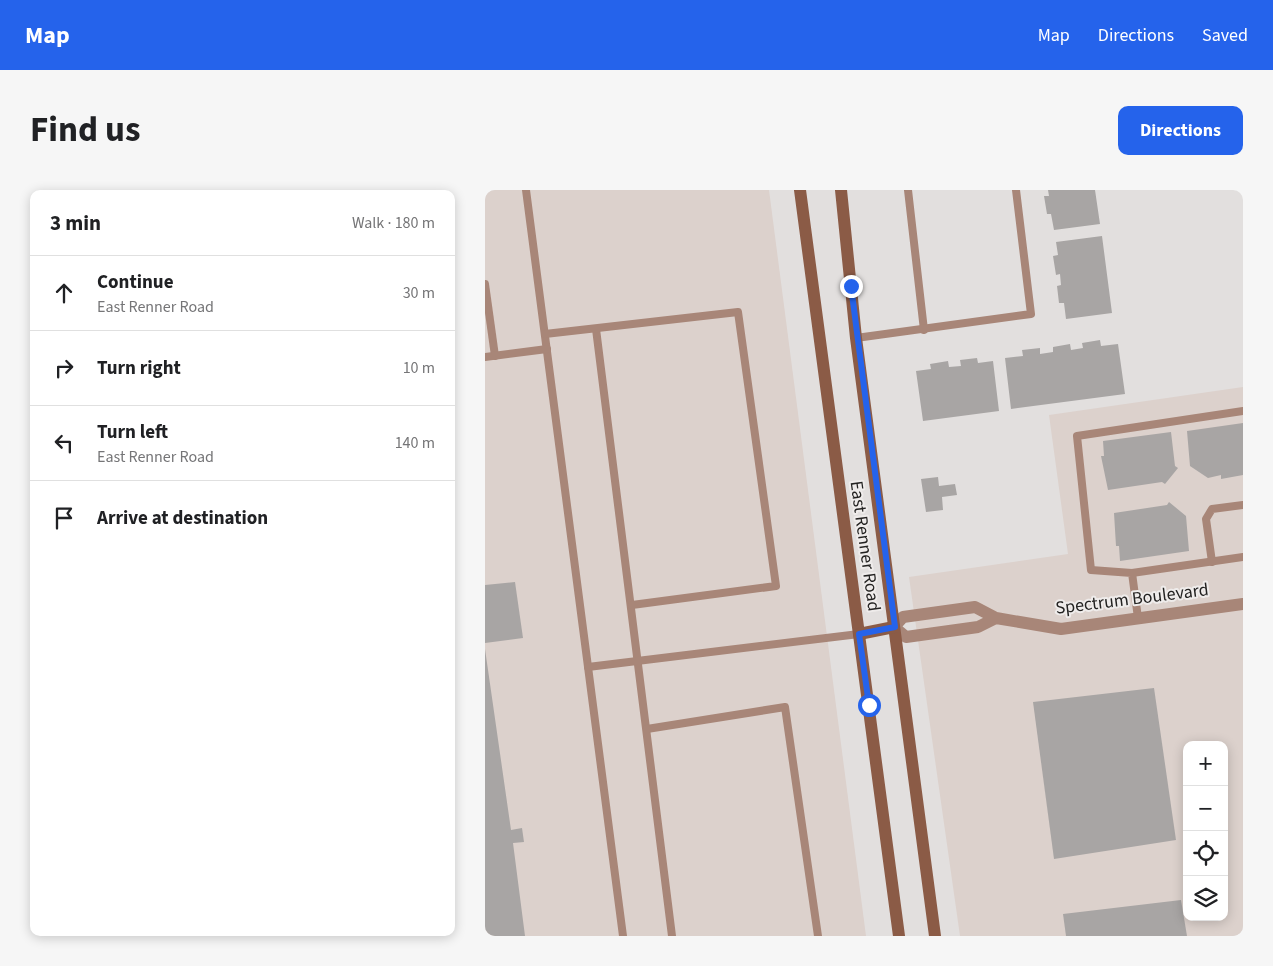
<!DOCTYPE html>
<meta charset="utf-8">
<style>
body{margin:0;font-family:"Source Sans 3",sans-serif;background:#f6f6f6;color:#202124}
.controls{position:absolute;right:15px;bottom:15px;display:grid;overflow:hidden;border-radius:10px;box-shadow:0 2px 12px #0003}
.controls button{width:45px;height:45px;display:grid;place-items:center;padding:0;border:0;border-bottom:1px solid #e0e0e0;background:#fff;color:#202124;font:25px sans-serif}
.stop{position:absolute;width:15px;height:15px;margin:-11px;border:4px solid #2563eb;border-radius:50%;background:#fff}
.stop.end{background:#2563eb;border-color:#fff;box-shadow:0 1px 5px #0008}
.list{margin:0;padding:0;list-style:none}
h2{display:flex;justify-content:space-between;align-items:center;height:65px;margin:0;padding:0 20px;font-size:21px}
h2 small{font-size:16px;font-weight:400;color:#757577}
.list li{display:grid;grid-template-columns:32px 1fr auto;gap:15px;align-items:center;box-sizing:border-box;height:75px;padding:0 20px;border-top:1px solid #e0e0e0}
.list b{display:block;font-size:19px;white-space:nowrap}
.list p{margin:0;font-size:16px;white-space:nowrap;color:#757577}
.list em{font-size:16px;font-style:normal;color:#757577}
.icon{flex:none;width:28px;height:28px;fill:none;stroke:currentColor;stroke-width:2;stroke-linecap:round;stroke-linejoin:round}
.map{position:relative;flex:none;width:758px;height:746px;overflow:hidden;border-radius:10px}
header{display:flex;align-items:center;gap:30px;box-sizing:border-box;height:70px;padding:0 25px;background:#2563eb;color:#fff}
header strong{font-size:24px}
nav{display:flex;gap:28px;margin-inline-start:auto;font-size:18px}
.intro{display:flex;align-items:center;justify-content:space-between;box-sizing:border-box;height:120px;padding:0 30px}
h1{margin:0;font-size:35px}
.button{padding:12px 22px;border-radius:10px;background:#2563eb;color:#fff;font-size:18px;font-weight:700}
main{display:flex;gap:30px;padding:0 30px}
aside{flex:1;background:#fff;border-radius:10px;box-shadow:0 2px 12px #0003}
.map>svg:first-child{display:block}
.built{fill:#dcd1cc;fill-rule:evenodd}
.building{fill:#a8a5a4}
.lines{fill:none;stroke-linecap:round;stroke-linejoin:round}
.lane{stroke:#a88678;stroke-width:8}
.street{stroke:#a88678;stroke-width:12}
.secondary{stroke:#8b5b46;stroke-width:12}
.route{stroke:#2563eb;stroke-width:6}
.labels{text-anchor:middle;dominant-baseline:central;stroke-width:4;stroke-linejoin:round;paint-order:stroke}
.street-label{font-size:18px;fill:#232221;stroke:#efeceb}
</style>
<header>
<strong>Map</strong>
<nav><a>Map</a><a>Directions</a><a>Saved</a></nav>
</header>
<div class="intro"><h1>Find us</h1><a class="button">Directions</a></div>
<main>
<aside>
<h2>3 min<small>Walk · 180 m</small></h2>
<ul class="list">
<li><svg class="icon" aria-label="ahead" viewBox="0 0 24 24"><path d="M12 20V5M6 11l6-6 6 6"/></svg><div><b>Continue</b><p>East Renner Road</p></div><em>30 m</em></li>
<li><svg class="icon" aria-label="right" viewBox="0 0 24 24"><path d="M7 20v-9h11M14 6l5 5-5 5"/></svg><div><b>Turn right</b></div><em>10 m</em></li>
<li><svg class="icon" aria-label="left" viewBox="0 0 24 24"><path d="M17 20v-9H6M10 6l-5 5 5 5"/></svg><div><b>Turn left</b><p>East Renner Road</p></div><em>140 m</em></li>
<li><svg class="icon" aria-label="arrive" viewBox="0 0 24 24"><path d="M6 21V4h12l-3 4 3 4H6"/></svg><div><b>Arrive at destination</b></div></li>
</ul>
</aside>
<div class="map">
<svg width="758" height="746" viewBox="0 0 758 746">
<rect width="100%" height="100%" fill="#e2dfde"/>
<g class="built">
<path d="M0,0H284L381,746H0Z"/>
<path d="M758,197V746H475L424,387L583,364L564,225ZM702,555H739V727H702Z"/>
</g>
<g class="building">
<path d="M563,0H610L615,34L569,40L566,24H562L559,6H564Z"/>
<path d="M617,46L627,123L581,129L579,113H574L572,96L576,95L575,84L571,85L568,66L573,65L571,52Z"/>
<path d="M615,150L616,156L633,154L640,204L526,219L520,168L538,166L537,160L555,158V164L568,162V157L585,154L586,160L598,158L597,153Z"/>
<path d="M492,168L493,173L508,171L514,221L438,231L431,181L446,179L445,174L463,171L464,177L476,176L475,170Z"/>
<path d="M758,233V285L736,289V285L723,288L705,276L702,241Z"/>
<path d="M686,242L690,276L693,278L680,294L677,292L623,300L616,266H619L618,251Z"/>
<path d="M453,287L454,296L470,294L472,305L457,307L458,320L441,322L436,289Z"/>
<path d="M684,312L701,326L704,361L635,371L634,356H631L629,323L682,315Z"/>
<path d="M30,392L38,448L0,453V395Z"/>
<path d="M0,459L26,640L37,638L39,652L28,653L40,746H0Z"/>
<path d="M669,498L691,650L569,669L548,512Z"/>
<path d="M696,710L702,746H581L578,724Z"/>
</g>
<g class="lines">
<g class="lane">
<path d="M41,0L138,746"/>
<path d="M423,0L439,140"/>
<path d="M0,94L10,166"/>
<path d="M111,139L187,746"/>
<path d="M60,144L253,122L291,396L147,415"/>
<path d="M371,148L546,124L531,0"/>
<path d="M0,167L62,159"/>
<path d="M727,372L721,329L727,319L758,315"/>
<path d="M647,383L758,367"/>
<path d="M653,428L647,383L606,380L592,246L758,221"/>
<path d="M103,477L374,444"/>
<path d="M162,539L300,517L333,746"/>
</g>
<path class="street" d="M511,428L493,437L421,447L409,437L418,427L490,417L511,428L576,439L758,414"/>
<g class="secondary">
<path d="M315,0L414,746"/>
<path d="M356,0L371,148L450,746"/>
<path d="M374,444L409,437"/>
</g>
</g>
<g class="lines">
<path class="route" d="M366,96L410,437L374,444L384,515"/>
</g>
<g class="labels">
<g class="street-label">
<text transform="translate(380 356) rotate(82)">East Renner Road</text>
<text transform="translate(647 409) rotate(-7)">Spectrum Boulevard</text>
</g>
</g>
</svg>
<div class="controls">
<button>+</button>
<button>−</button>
<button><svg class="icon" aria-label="locate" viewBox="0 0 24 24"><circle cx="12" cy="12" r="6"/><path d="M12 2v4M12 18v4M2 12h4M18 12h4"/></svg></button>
<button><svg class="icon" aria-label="layers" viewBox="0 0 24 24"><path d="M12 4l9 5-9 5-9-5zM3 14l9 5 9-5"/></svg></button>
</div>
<div class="stop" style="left:384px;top:515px"></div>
<div class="stop end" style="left:366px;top:96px"></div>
</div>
</main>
